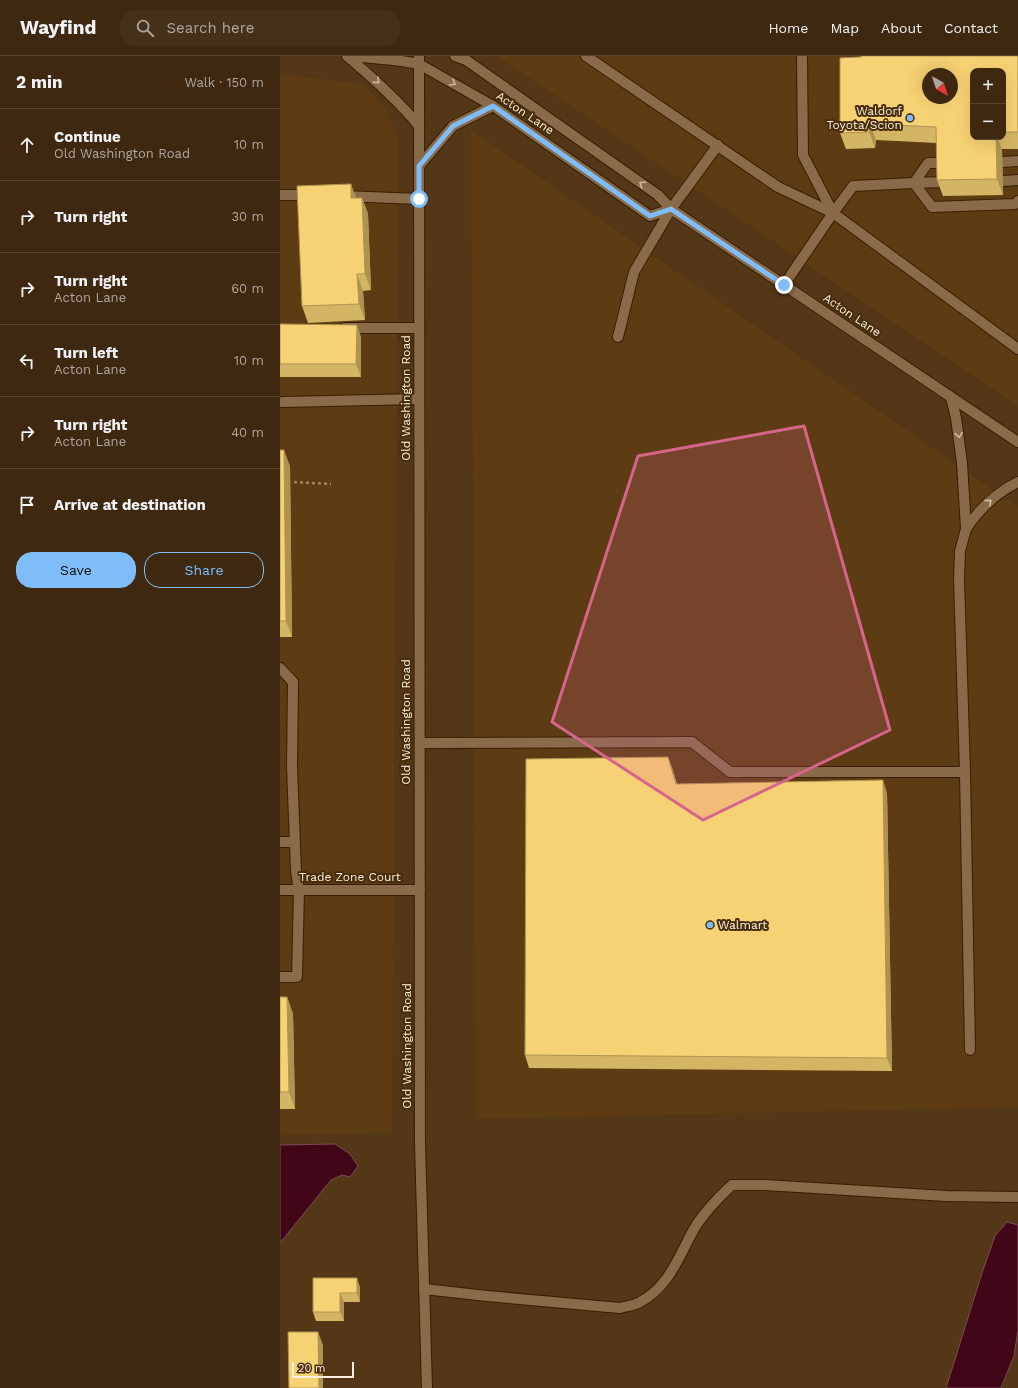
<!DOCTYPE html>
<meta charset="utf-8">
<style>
body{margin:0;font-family:"Work Sans",sans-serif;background:#453119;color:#f1f3f6}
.controls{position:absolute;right:12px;top:12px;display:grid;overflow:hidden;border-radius:8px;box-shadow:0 4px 16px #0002}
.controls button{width:36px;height:36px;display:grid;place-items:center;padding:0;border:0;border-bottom:1px solid #574530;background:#3e2910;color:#f1f3f6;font:20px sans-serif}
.compass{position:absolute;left:642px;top:12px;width:36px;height:36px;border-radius:50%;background:#3e2910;box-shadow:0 4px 16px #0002;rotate:141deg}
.scale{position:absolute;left:12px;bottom:10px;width:62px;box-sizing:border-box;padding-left:4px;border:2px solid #fef0e1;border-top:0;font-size:11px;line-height:14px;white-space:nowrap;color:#fef0e1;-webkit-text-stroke:3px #482d0a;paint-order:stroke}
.stop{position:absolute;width:12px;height:12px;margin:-9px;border:3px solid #7ebdf9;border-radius:50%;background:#fff}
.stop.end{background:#7ebdf9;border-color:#fff;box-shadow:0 1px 4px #0008}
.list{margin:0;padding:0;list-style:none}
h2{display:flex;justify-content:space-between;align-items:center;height:52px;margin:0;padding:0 16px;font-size:17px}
h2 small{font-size:13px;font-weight:400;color:#ada69f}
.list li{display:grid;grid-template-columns:26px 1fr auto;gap:12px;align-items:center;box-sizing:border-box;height:72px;padding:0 16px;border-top:1px solid #574530}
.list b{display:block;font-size:15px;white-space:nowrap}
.list p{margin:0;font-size:13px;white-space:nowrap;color:#ada69f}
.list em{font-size:13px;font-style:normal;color:#ada69f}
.actions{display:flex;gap:8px;padding:12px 16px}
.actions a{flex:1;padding:9px 0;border:1px solid #7ebdf9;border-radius:16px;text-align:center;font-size:14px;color:#7ebdf9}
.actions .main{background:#7ebdf9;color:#111}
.icon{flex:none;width:22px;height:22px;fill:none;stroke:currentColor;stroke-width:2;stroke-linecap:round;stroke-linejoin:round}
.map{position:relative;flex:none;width:738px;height:1332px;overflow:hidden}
header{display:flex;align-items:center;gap:24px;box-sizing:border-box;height:56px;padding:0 20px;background:#3e2910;border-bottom:1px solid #574530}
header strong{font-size:19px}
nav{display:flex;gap:22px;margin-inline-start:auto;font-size:14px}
.search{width:280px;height:36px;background:#453119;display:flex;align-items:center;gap:10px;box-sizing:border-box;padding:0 14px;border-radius:16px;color:#ada69f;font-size:15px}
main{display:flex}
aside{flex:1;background:#3e2910}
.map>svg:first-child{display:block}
.built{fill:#5d3c13;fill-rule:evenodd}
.water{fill:#420619;stroke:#7a4c55}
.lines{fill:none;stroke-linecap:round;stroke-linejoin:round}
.service-casing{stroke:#381e00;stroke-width:12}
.minor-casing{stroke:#381e00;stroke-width:12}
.secondary-casing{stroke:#381e00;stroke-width:12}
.path{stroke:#9c866d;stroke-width:2.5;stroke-dasharray:3 3;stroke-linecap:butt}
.service{stroke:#896a49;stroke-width:10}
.minor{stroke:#896a49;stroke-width:10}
.secondary{stroke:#896a49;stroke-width:10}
.wall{fill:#d4b564;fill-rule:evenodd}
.shaded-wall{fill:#ad9351}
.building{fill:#f7d274;stroke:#ad9351;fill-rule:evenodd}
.oneway{stroke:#cfbaa4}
.route{stroke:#7ebdf9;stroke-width:5}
.marked{fill:#d7648a;fill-opacity:0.2;stroke:#d7648a;stroke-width:3;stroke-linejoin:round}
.poi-dot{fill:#7ebdf9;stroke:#482d0a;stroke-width:1.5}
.labels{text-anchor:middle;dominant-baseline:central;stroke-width:4;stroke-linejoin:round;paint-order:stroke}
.poi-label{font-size:12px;fill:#fef0e1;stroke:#482d0a;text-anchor:end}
.street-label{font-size:12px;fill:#fef0e1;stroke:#482d0a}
</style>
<header>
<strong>Wayfind</strong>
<div class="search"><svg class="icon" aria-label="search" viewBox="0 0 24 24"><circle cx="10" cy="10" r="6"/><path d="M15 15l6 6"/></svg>Search here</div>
<nav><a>Home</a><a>Map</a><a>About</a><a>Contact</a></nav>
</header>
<main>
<aside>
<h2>2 min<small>Walk · 150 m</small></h2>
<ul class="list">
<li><svg class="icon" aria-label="ahead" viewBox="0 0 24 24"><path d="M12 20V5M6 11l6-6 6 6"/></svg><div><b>Continue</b><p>Old Washington Road</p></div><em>10 m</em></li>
<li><svg class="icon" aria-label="right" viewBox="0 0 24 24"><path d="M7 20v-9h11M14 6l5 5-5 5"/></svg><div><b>Turn right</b></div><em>30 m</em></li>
<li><svg class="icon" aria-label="right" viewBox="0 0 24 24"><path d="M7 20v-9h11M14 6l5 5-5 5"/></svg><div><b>Turn right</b><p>Acton Lane</p></div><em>60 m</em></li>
<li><svg class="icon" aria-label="left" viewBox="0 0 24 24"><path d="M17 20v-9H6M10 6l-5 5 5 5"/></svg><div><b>Turn left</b><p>Acton Lane</p></div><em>10 m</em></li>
<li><svg class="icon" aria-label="right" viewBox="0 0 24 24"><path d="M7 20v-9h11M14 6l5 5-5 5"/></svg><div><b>Turn right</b><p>Acton Lane</p></div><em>40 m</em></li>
<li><svg class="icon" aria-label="arrive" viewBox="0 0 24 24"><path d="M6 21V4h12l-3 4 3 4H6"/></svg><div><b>Arrive at destination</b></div></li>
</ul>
<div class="actions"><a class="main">Save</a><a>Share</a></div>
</aside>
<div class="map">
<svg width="738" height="1332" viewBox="0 0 738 1332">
<rect width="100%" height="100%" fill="#533716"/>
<g class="built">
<path d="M217,0H738V350ZM693,15H723V81H693ZM648,18H672V42H648Z"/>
<path d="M0,18L82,28L105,52L118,82L112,1077L0,1079Z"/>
<path d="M191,74L738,451V1051L196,1063Z"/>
</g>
<g class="water">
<path d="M55,1088L70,1098L78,1110L70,1121L62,1119L51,1124L0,1187V1089Z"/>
<path d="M727,1166L738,1169V1274L734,1300L721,1332H666L702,1217L715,1180Z"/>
</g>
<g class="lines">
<defs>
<g id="service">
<path d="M306,0L498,131L553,157L738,293"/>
<path d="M522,0L523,99L553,157L573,130L634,127L652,151L735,148L738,145"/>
<path d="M722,106L738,105"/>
<path d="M723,125L738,124"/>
<path d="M634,127L648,107H663"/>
<path d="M634,127L663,126"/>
<path d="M0,139H31"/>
<path d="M63,140L139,143"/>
<path d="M504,229L553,157"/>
<path d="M65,272H139"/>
<path d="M338,281L354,216L391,153L438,89"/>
<path d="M671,341L676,362L682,407L686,473L680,495L679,523L685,716L690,994"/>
<path d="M2,346L139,343"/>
<path d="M686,473C699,453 716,437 738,426"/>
<path d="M0,612L13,626L12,711L16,815L19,834L17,921H0"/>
<path d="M140,687L412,686L450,716H685"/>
<path d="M0,786H14"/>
<path d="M0,834H140"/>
<path d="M144,1233L207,1240L340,1252C346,1250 354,1250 360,1246C389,1231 399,1200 414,1173C424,1156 438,1142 452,1129H485L666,1140L738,1141"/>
</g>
<path id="minor" d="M73,0C95,3 117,3 139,8"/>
<g id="secondary">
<path d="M67,0C93,22 118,44 139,70"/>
<path d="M139,0L140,1088L147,1332"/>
<path d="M175,0L186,4L378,139L391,153L738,386"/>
<path d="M139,8L213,50L370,160L391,153"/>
<path d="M139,110L173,70L213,50"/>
</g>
</defs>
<use href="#service" class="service-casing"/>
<use href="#minor" class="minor-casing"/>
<use href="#secondary" class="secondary-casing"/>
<path class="path" d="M14,426L51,428"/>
<use href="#service" class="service"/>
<use href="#minor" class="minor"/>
<use href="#secondary" class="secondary"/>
</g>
<g class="wall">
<path d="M738,0V93H722L723,139L663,140L657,124V87L596,84L595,92L566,93L560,77L581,1ZM723,15V81H693Z"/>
<path d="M76,142H82L88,158L91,234L83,235L85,264L28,267L22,250Z"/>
<path d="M0,268L81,281V321H0Z"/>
<path d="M0,394L10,410L12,581H0Z"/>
<path d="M388,701L397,728L607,737L612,1015L249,1012L245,999Z"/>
<path d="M0,941H7L13,958L15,1053H0Z"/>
<path d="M33,1222L80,1231V1246H64V1265H36L33,1256Z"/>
</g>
<g class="shaded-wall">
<path d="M590,68L596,84L595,92L589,76Z"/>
<path d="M716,81H717L722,93L723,139L717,123Z"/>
<path d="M71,128L77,144L71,142Z"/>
<path d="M82,142L88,158L91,234L85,218Z"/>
<path d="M77,218L83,235L85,264L79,248Z"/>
<path d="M77,269L81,281V321L76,308Z"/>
<path d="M4,394L10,410L12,581L6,565Z"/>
<path d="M388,701L393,714L401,741L396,728Z"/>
<path d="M603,724L607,737L612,1015L607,1002Z"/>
<path d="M7,941L13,958L15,1053L9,1036Z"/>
<path d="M77,1222L80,1231V1246L77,1237Z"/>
<path d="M60,1237L64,1246V1265L60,1256Z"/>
<path d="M38,1276L43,1289V1332H39Z"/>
</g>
<g class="building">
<path d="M581,0H738V76H723V15H693V81H716L717,123L657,124L656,71L590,68L589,76L560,77V2L581,1ZM648,18H672V42H648Z"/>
<path d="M71,128V142H82L85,218H77L79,248L22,250L17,130Z"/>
<path d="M0,268L77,269L76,308H0Z"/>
<path d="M0,394H4L6,565H0Z"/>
<path d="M388,701L396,728L603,724L607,1002L245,999L246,703Z"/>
<path d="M0,941H7L9,1036H0Z"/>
<path d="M33,1222H77V1237H60V1256H33Z"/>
<path d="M8,1276H38L39,1332H9Z"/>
</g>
<defs><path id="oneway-chevron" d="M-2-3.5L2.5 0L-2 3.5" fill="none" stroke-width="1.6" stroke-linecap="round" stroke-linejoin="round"/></defs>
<g class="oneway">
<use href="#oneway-chevron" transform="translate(97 25) rotate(42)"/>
<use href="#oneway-chevron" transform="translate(173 27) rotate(30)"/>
<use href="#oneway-chevron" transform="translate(362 128) rotate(-145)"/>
<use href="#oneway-chevron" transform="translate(679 379) rotate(81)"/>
<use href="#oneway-chevron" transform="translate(709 446) rotate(-41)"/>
</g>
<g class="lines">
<path class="route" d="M139,143V110L173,70L213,50L370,160L391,153L504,229"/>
</g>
<path class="marked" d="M524,370L610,674L423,764L272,666L358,400Z"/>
<g class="poi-dot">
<circle cx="630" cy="62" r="4"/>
<circle cx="430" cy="869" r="4"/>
</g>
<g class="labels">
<g class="poi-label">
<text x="622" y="55">Waldorf<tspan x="622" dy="14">Toyota/Scion</tspan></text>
<text x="438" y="869" text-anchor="start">Walmart</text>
</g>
<g class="street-label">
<text transform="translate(245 57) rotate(34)">Acton Lane</text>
<text transform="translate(572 259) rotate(34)">Acton Lane</text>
<text transform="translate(126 342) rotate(-90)">Old Washington Road</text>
<text transform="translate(126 666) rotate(-90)">Old Washington Road</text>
<text x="70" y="821">Trade Zone Court</text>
<text transform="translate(127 990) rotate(-90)">Old Washington Road</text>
</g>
</g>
</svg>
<div class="controls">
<button>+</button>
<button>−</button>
</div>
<svg class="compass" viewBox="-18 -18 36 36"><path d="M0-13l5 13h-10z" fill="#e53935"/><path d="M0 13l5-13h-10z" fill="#ada69f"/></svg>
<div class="scale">20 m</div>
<div class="stop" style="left:139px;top:143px"></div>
<div class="stop end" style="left:504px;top:229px"></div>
</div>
</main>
